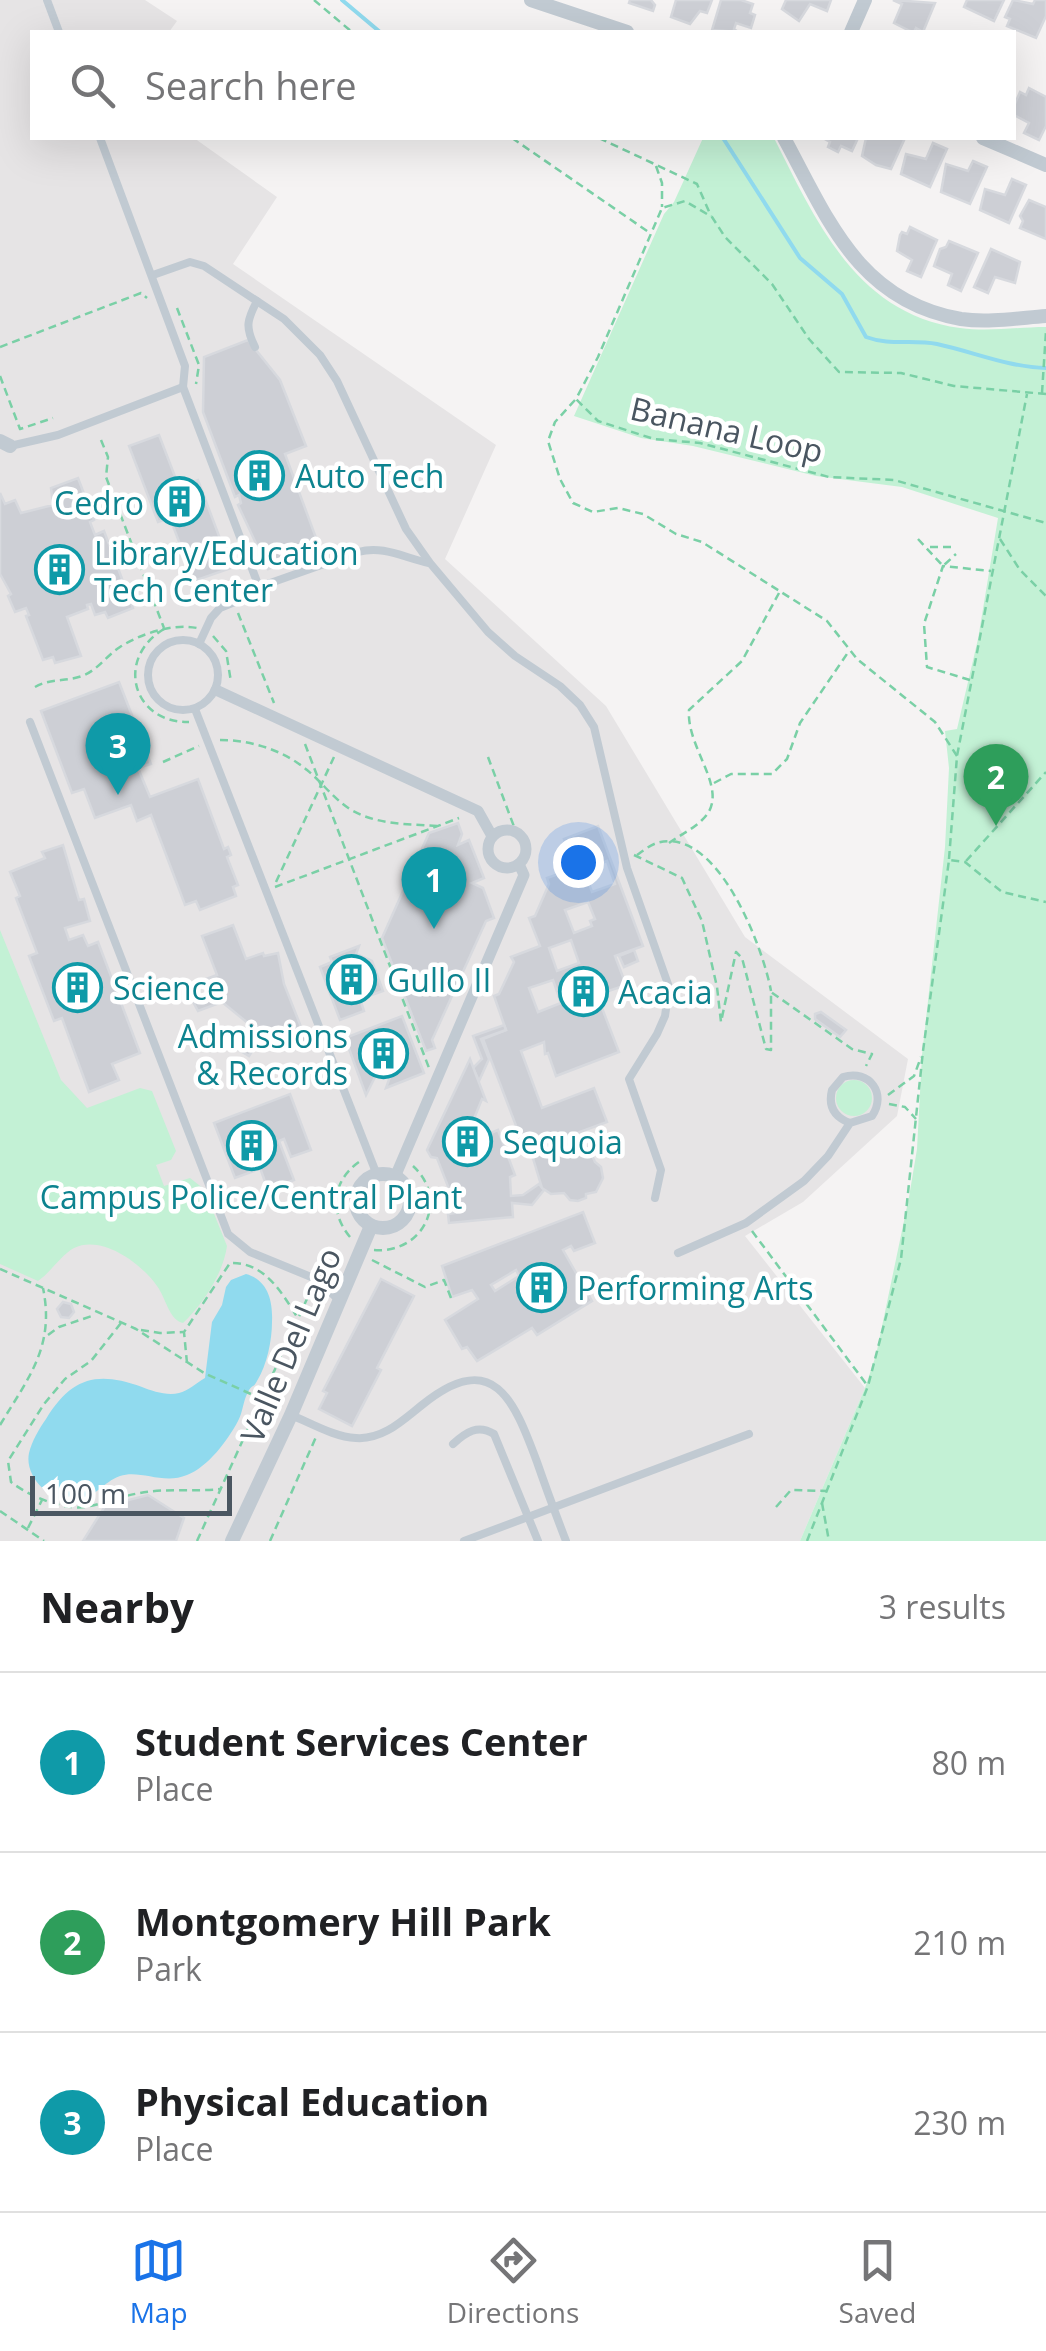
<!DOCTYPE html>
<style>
body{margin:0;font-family:"Open Sans",sans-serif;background:#f6f6f6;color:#202124}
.scale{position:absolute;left:30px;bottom:25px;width:202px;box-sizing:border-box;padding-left:10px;border:5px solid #4a5661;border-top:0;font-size:28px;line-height:35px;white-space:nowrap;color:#4a5661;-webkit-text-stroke:8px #fff;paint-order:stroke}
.you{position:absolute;left:578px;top:862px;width:35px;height:35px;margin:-25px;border:8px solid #fff;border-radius:50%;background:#1a73e8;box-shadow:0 0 0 15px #1a73e833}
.badge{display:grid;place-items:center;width:65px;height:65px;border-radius:50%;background:#1a73e8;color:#fff;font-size:32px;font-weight:700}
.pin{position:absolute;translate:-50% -82px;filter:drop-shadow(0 2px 5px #0008)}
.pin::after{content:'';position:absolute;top:52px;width:35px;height:30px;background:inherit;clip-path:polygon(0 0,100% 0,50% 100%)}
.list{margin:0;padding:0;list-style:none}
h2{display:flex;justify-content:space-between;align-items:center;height:130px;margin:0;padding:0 40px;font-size:42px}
h2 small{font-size:32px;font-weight:400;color:#757577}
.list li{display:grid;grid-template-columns:65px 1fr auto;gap:30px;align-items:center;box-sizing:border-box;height:180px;padding:0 40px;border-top:2px solid #e0e0e0}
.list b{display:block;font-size:38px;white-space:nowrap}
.list p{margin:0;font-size:32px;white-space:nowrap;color:#757577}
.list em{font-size:32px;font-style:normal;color:#757577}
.icon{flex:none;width:55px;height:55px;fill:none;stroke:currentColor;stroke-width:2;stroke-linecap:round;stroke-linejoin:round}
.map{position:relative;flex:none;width:1046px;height:1541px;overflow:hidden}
.search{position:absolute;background:#fff;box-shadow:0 10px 40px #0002;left:30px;right:30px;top:30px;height:110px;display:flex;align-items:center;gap:25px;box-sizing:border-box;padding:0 35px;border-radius:0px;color:#757577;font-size:38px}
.sheet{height:670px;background:#fff}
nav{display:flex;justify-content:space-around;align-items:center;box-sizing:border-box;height:140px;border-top:2px solid #e0e0e0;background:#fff;font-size:28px;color:#757577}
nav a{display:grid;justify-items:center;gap:5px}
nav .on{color:#1a73e8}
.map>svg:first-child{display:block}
.education{fill:#e6e4e5}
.green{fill:#c3f1d5}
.water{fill:#90daee}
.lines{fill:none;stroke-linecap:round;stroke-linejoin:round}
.stream{stroke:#90daee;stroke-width:4}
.building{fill:#cdcfd5;stroke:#d7d9de;stroke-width:2.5;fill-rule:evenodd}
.path{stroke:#7ad0a6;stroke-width:2.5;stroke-dasharray:8 5;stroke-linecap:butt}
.service{stroke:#c1cad2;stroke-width:8}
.pedestrian{stroke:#c1cad2;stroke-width:11}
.minor{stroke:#c1cad2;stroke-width:14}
.labels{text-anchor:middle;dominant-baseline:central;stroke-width:9;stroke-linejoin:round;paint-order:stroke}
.street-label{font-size:32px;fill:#4a5661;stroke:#fff}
.culture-label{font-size:32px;fill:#0d838f;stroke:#fff;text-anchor:start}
</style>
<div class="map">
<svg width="1046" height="1541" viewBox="0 0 1046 1541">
<rect width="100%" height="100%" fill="#f5f3f3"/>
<path class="education" d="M0,0H145L177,21L169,32H32V138H194L277,197L233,264L496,445L445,559L606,706L745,937L908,1059L897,1116L803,1202L745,1236L865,1388L800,1541H0Z"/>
<g class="green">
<path d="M703,138H774C816,221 856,314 960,328C989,332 1017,327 1046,327V1541H800L865,1388L876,1355L909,1197L917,1149L922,1055L945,847L949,768L945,731L957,729L978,639L998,518L902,487L816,476L693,446L641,438L574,416L664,214L674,202Z"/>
<path d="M0,930L61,1080L87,1108L140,1088L152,1091L176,1151L171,1160L156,1165L164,1186L190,1178L204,1189L227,1246C223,1274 203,1304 183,1323C169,1320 166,1298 157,1286C142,1264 102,1234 74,1248C61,1255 51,1272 38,1281L0,1264Z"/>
<circle cx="854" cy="1098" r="18"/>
</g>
<path class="water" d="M246,1274C268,1280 273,1301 272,1322C272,1340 267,1365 257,1381C253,1389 252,1384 248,1392C243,1401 243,1412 238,1421C228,1440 208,1467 187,1475C163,1485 140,1469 120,1476C103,1482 94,1499 75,1501C51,1503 24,1477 29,1453C32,1441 39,1429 46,1419C72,1377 97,1371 142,1387C152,1391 167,1396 179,1393C188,1391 196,1383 205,1378L212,1322L222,1305L226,1287L231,1280Z"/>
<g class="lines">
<g class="stream">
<path d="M342,0L380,32"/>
<path d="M723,138L800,258L842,294L866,337C890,346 913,339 937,344C974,352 1008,367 1046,368"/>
</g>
</g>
<g class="building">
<path d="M630,0H651L655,5L653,11L629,3Z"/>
<path d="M676,0H712L707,13L700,11L690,24L671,17Z"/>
<path d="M721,0H741L753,4L750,13L755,15L751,28L736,23L734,29L738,32L712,30Z"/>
<path d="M786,0H831L827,11L810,4L799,21L782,9Z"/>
<path d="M893,0L935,3L923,32L916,28L914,32L910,31L894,23L902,4Z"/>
<path d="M967,0H1004L994,21L964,7Z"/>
<path d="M1013,0L1033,4L1035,0H1046V16L1036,38L1007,26L1010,19L1005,17Z"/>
<path d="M1029,88L1046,97V126L1039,140L1024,133L1029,123L1014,115V106L1020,92L1026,95Z"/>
<path d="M823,138H858L852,151L841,146L838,152L828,147L830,142Z"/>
<path d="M866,138H905L891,169L876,165L862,156Z"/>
<path d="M933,143L947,149L930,187L901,174L906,154L926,159Z"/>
<path d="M973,161L987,167L970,204L941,192L946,164L968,171Z"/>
<path d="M1012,179L1026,185L1009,223L980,210L985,189L1005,195Z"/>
<path d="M1029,200L1046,207V239L1020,228L1023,221L1020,216Z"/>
<path d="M910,227L937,240L921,277L907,271L912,260L897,251L900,235L902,232L907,234Z"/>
<path d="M949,241L978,253L961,291L948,285L952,274L934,266L940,249L946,247Z"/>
<path d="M991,249L1020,262L1015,283L995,277L988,293L974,287Z"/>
<path d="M248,340L280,380L306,446L285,454L319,546L268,569L238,505L241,503L239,495L235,497L203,412L204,357Z"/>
<path d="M159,435L179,487L198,480L231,568L194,581L170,518L158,522L129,446Z"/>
<path d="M78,478L94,520L90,522L95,535L104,531L133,608L108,618L105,612L95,615L91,604L87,605L88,609L67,617L81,656L55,663L53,657L43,660L26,616L29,615L26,608L15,612L8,596L11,594L0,574V493L5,504L15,500L21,513L53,505L51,488Z"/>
<path d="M119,682L151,764L138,768L150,797L198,779L224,849L228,847L231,855L227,857L238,885L233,887L236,896L200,910L196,901L185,905L151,815L137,821L131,805L95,818L84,789L72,793L41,711Z"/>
<path d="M458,823L462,834L458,845L469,840L484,878L472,883L483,888L494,918L486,921L432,1040L435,1048L426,1051L382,938L429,833Z"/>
<path d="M598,826L643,946L615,956L626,985L597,995L619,1052L556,1076L548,1053L545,1054L544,1042L521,1051L542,1108L594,1088L607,1122L526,1152L483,1039L506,1030L494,996L499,994L514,962L511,957L540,946L529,918L535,916L549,884L547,878L575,868L564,839ZM607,861L615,884L592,892L584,870ZM588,902L595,919L590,921L592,926L574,933L565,910ZM571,940L579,963L557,971L549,948ZM553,980L561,1003L538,1012L529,988Z"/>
<path d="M63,845L79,900L84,899L90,921L65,928L69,940L83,935L88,946L98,942L140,1053L112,1064L119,1080L89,1092L62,1018L54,1021L29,956L37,953L16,898L20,896L10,872L45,858L42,852Z"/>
<path d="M233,925L246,959L263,953L264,956L278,953L284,984L307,1042L289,1049L285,1038L281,1039L282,1045L264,1046L263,1035L249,1056L234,1047L249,1024L222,1002L198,1011L191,998L211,993L206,979L217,975L202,936Z"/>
<path d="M359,946L356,954L372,961L383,991L360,999L364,1011L340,1020L320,967L332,962L330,957Z"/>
<path d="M634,950L638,961L624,967L619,956Z"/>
<path d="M821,1012L846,1030L840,1037L815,1019V1014Z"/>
<path d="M402,1016L424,1073L386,1088L391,1074L382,1077L379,1069L366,1095L345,1038Z"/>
<path d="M504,1025L506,1030L481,1039L489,1059L479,1081L473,1068L482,1059L473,1036Z"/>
<path d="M470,1059L486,1101L482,1099L471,1126L476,1139L498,1130L515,1175L510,1177L511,1196L523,1195L539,1184L544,1190L532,1205L512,1203L513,1217L449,1223L448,1214L462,1212V1207H456L437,1158L431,1157L427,1150Z"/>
<path d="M290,1094L311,1150L291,1157L284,1139L279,1141L294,1180L268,1190L254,1151L247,1153L254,1171L235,1178L214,1123Z"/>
<path d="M572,1135L584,1149L588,1147L590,1151L595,1162L601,1167L603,1178L596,1192L586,1194V1198L578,1201L570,1200L564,1193L551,1194L542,1188L532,1155L567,1142L566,1137Z"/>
<path d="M583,1212L595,1243L574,1251L571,1246L563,1250L592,1301L537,1335L532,1328L477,1361L467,1347L462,1349L445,1320L478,1299L472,1290L452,1297L442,1266ZM516,1270L519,1276L495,1291L491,1285Z"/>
<path d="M381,1279L414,1296L377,1368L381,1370L352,1426L319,1409L327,1393L323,1391Z"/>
<path d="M63,1302L71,1304L74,1312L69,1318L61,1317L57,1309Z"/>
<path d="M148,1495L184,1518L176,1541H83L105,1506Z"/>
</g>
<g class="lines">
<g class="path">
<path d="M314,0L352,32"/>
<path d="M512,138L650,233"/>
<path d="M599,138L697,184L711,216"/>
<path d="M656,166L662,183V207"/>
<path d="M177,308L199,365L196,384"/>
<path d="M0,347L141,293L147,298"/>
<path d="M0,376L20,429L53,418"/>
<path d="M1042,393L1046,331"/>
<path d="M1046,394L954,386L901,373L839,372L809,339L772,284L725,237L712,217L685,201L662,208L598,357L576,399L598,421L654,439L700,443L829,477L894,480L1046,523"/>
<path d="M575,400L555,422L548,441L560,479L573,503L593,512L618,508L643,514L676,534L702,542L827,621L857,659L935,722L957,756"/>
<path d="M101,440L108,457L106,477L164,628"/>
<path d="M918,539L943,566L956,554"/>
<path d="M1000,539L1020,570L1046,596"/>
<path d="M930,547H952"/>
<path d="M238,613L274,703"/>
<path d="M164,629C115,658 132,723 189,722"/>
<path d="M213,636L226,651L231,682"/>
<path d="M970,680L927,667L924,624L943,566L991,571"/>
<path d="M35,687C50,678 66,682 82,676C98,670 106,656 120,647C140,634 173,623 197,628"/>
<path d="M220,740C251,740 283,750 307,770C323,783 334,800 353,811C379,825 409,824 437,826"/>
<path d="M305,744L429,1068"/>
<path d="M488,757L516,832"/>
<path d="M163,762L199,746"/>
<path d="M714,783L731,774H772L787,759L800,723L849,651"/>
<path d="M669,843C680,835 693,829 702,820C733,792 686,750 689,710L742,661L779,593"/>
<path d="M634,855L682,878L702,921L717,987L721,1022L736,952L742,958L766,1049L771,1050V992L852,1049L872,1054L866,1066"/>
<path d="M637,855C643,851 650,845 657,843C717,825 763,947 771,991"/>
<path d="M949,859L957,756L1027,394"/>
<path d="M966,861L1046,772"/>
<path d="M276,882L334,757"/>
<path d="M275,887L459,818"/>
<path d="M888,1095L914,1076L921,1057"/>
<path d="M889,1104L905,1107L916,1119"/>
<path d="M752,1231L867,1385"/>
<path d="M350,1237C329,1212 332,1181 359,1162"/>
<path d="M374,1250C423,1254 450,1200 413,1166"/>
<path d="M372,1260L425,1287L444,1280L451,1298"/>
<path d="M0,1269L136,1329L204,1373L262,1399"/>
<path d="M121,1323L91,1361L65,1379L44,1404L8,1461L11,1482C29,1496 62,1510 85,1507C104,1504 121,1496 140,1493C165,1488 194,1492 220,1489"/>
<path d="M141,1330L160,1333L183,1332"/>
<path d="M48,1335L59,1327L95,1315"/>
<path d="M187,1363L184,1332L230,1263C264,1262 281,1291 297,1317"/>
<path d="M0,1425C29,1377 55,1346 43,1288"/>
<path d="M822,1503L829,1541"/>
<path d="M776,1507L791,1490L827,1491"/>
<path d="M0,1511L44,1541"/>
<path d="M28,1528L42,1500"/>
<path d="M197,1541L311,1290"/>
<path d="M270,1541L316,1437"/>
<path d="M807,1541L868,1386L901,1259L923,1051L949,860L965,862L1002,892L1046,902"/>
</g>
<g class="service">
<path d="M47,0L59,32"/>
<path d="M100,138L185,366L183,387L259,587"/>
<path d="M153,275L190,262L204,266L284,319L320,355L337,381L406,529L430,563L488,632L515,656L560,686L580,705L594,727L627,868L669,987L665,1016L657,1034L629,1079L661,1170L655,1198"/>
<path d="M255,347C245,327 247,320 257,301"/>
<path d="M10,446L58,435L183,387"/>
<circle cx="183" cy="675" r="35"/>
<path d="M199,644L211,618L220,608L242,599L259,587L358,552C384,545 404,558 429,563"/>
<path d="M195,709L377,1175"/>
<path d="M30,722L228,1234L250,1252L316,1279L339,1300"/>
<path d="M678,1253L746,1223L804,1181L828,1156L850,1123L872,1116C887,1094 870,1069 843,1077L832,1090C828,1106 834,1117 850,1123"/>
<path d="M291,1415C311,1423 334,1437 356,1438C383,1440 403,1420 422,1405C493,1347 514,1400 537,1462C546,1488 556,1515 566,1541"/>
<path d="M453,1444C466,1432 478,1424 494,1434L538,1541"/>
<path d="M464,1541L749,1434"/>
</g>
<g class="pedestrian">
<path d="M216,690L478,811L492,836"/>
<circle cx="507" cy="849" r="19"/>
<path d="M395,1177L524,875L519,864"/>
</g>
<g class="minor">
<path d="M531,0L627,32"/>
<path d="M851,32L865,0"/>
<path d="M784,138C828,219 858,301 961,319C988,323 1019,318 1046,316"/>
<path d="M983,138L1046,165"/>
<path d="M0,441L10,446"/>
<circle cx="383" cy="1201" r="27"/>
<path d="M232,1541L291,1415L371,1226"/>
</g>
</g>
<defs>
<symbol id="building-ring" viewBox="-11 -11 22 22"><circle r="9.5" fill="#fff" stroke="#0f9aa8" stroke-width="1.5"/><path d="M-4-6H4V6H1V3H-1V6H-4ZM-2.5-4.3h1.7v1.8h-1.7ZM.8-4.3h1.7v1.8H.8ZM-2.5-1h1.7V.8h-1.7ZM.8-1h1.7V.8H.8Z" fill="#0f9aa8"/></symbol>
</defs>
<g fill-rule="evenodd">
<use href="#building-ring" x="232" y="448" width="55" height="55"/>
<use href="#building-ring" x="152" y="474" width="55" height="55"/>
<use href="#building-ring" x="32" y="542" width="55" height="55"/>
<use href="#building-ring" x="324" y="952" width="55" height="55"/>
<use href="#building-ring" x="50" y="960" width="55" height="55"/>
<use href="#building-ring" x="556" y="964" width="55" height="55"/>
<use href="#building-ring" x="356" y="1026" width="55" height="55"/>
<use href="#building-ring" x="440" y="1114" width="55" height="55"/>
<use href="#building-ring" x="224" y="1118" width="55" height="55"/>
<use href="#building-ring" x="514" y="1260" width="55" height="55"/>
</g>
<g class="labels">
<g class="street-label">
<text transform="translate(727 429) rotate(13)">Banana Loop</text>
<text transform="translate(290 1345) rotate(-67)">Valle Del Lago</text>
</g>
<g class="culture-label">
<text x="295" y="475">Auto Tech</text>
<text x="144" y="502" text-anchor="end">Cedro</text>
<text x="94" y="552">Library/Education<tspan x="94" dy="37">Tech Center</tspan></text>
<text x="387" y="979">Gullo II</text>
<text x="113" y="987">Science</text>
<text x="618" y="991">Acacia</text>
<text x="348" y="1035" text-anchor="end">Admissions<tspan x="348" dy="37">&amp; Records</tspan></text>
<text x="503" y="1141">Sequoia</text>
<text x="251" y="1196" text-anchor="middle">Campus Police/Central Plant</text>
<text x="577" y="1287">Performing Arts</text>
</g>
</g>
</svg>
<div class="scale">100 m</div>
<div class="you"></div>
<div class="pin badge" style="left:434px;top:929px;background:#0f9aa8">1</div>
<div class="pin badge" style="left:996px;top:826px;background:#2e9e5b">2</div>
<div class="pin badge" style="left:118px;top:795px;background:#0f9aa8">3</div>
<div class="search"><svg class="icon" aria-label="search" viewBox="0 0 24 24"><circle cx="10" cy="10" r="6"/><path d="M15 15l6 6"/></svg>Search here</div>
</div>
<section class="sheet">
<h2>Nearby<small>3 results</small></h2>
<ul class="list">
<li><span class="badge" style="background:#0f9aa8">1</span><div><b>Student Services Center</b><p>Place</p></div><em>80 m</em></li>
<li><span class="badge" style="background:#2e9e5b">2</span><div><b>Montgomery Hill Park</b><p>Park</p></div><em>210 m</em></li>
<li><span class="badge" style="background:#0f9aa8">3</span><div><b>Physical Education</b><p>Place</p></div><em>230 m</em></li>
</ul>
</section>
<nav>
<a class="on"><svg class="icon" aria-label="map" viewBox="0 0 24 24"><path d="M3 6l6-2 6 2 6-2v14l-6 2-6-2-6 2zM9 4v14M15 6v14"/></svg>Map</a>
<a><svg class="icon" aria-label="directions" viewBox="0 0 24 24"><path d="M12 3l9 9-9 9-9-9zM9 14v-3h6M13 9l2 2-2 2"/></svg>Directions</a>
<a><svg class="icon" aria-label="saved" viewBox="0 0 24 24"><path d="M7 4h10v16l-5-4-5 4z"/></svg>Saved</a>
</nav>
